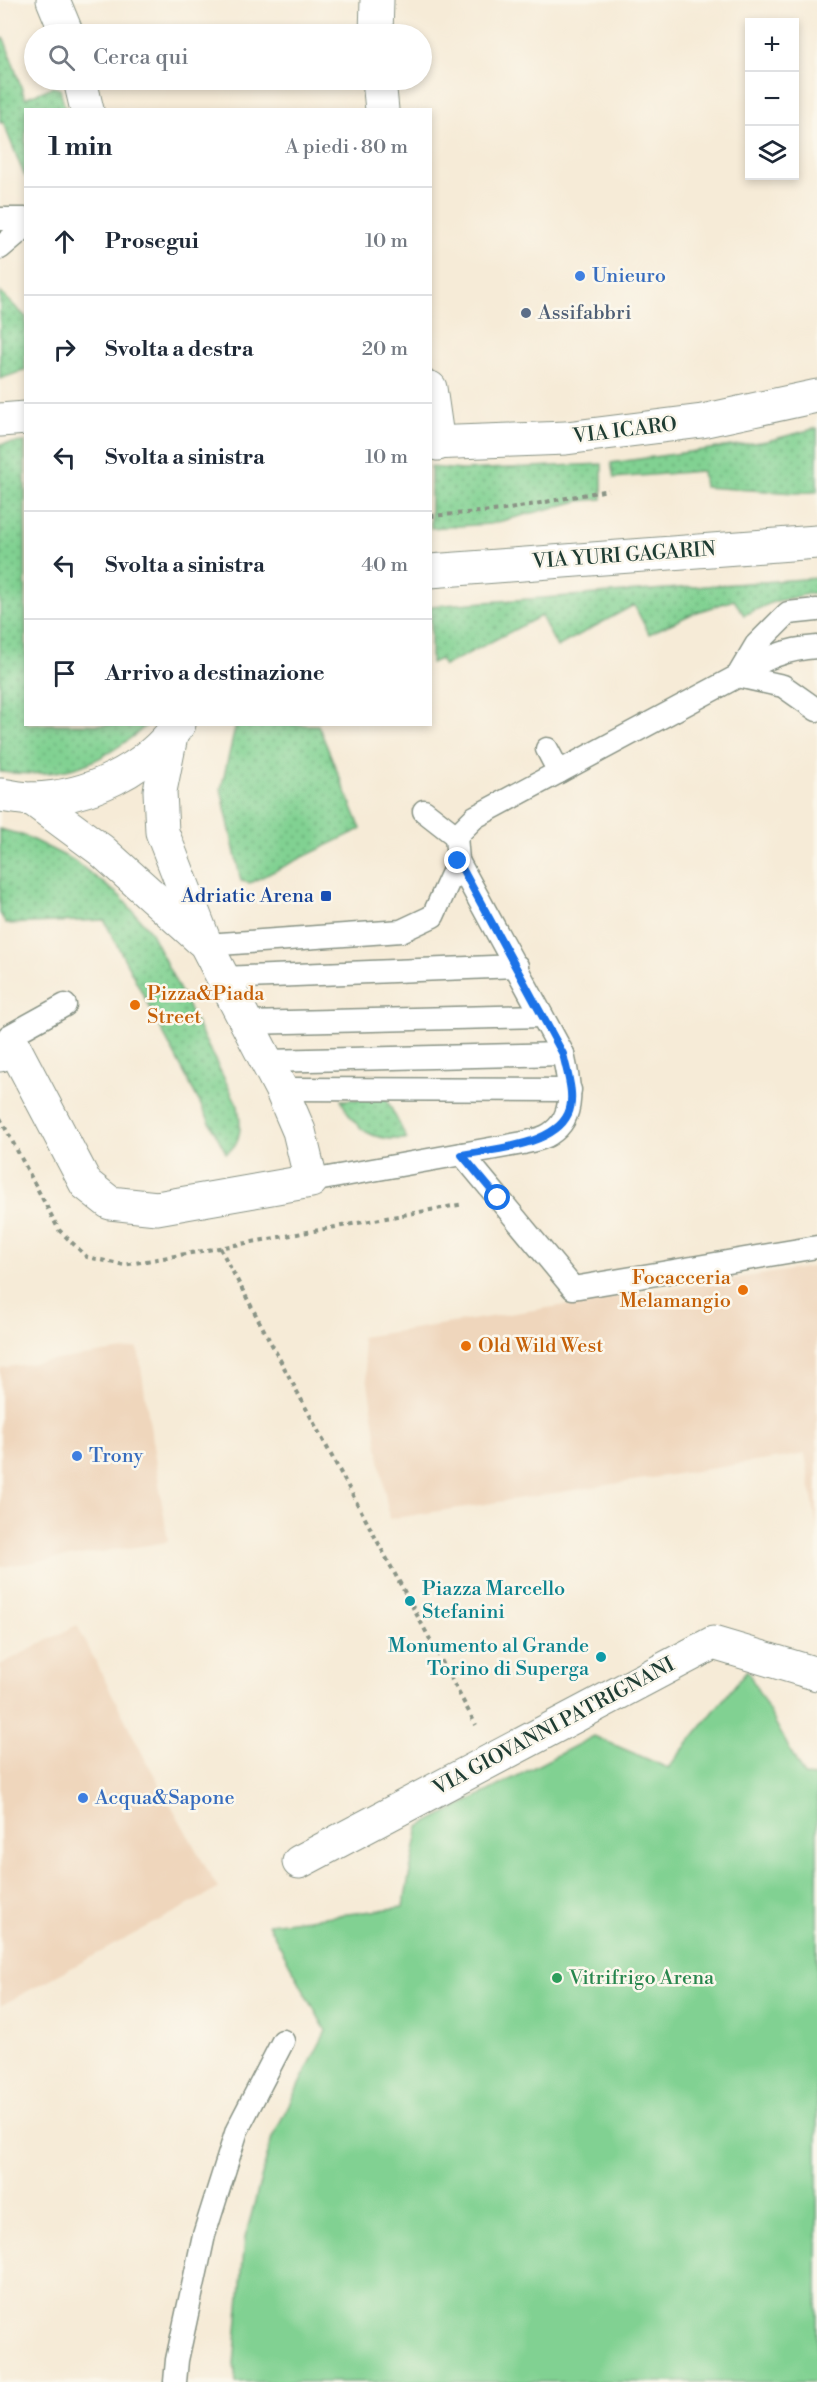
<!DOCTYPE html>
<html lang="it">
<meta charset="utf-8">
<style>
body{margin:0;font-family:"Libre Bodoni",serif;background:#f2f2f3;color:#1f2937}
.controls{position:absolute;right:18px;top:18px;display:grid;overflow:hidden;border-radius:0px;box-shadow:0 3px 9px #0003}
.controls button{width:54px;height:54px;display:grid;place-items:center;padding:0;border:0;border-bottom:2px solid #e0e1e3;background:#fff;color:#1f2937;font:30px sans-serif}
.stop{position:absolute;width:18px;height:18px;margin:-14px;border:4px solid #1a73e8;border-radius:50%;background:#fff}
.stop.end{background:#1a73e8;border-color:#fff;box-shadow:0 2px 6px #0008}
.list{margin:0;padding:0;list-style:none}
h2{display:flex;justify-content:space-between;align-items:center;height:78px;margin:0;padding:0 24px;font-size:26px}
h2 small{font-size:20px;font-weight:400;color:#747a83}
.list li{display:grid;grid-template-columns:39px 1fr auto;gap:18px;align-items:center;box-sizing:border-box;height:108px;padding:0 24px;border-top:2px solid #e0e1e3}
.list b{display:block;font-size:22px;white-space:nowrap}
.list em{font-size:20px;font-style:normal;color:#747a83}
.icon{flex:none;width:33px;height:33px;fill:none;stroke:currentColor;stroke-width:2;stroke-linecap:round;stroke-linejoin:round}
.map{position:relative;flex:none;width:817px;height:2382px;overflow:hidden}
.search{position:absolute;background:#fff;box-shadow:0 3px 9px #0003;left:24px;top:24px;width:408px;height:66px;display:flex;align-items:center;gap:15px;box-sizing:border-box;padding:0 21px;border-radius:33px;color:#747a83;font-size:22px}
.panel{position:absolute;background:#fff;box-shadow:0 3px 9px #0003;left:24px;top:108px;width:408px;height:618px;border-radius:0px}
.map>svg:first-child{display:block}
.built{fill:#efd6bc}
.grass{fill:url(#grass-dots);stroke:#508763;stroke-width:1.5}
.pitch{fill:#81d192;stroke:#508763;stroke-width:1.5}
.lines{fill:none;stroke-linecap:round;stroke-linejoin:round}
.lane-casing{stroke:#8a9486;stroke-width:25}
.street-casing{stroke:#8a9486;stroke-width:35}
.secondary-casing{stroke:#8a9486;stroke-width:35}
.path{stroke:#8a9486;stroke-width:4;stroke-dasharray:4.5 4.5;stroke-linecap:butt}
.lane{stroke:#fff;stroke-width:22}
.street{stroke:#fff;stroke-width:33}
.secondary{stroke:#fff;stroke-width:33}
.route{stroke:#1a73e8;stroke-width:8}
.shop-dot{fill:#3f7fe0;stroke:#fbf7ec;stroke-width:2}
.service-dot{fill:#5c6f8a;stroke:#fbf7ec;stroke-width:2}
.transit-dot{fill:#1a4fb4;stroke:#fbf7ec;stroke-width:2}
.food-dot{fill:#e8710a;stroke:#fbf7ec;stroke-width:2}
.culture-dot{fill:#0f9aa8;stroke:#fbf7ec;stroke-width:2}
.leisure-dot{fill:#2e9e5b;stroke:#fbf7ec;stroke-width:2}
.labels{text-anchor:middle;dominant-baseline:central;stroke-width:5;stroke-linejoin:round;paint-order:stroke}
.shop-label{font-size:20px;fill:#366cbe;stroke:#fbf7ec;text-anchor:start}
.service-label{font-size:20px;fill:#4e5e75;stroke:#fbf7ec;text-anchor:start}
.street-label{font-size:20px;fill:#1f3d34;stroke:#fbf7ec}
.transit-label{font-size:20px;fill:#164399;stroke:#fbf7ec;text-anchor:end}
.food-label{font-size:20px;fill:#c56008;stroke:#fbf7ec;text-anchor:start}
.culture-label{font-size:20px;fill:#0d838f;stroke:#fbf7ec;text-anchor:start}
.leisure-label{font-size:20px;fill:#27864d;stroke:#fbf7ec;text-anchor:start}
</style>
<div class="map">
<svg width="817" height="2382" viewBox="0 0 817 2382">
<defs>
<pattern id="grass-dots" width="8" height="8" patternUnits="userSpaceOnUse" patternTransform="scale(1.5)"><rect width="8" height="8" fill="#81d192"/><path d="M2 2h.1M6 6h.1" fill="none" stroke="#69ab78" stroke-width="1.8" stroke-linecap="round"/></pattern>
</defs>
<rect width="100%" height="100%" fill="#fbf7ec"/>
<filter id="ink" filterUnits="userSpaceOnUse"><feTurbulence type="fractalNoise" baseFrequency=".0167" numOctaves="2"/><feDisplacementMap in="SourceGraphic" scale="12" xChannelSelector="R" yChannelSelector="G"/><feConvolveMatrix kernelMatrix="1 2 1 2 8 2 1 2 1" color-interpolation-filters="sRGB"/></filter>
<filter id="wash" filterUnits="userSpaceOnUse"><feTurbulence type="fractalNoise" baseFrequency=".008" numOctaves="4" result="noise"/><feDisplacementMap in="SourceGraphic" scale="24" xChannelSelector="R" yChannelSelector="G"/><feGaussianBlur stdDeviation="1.35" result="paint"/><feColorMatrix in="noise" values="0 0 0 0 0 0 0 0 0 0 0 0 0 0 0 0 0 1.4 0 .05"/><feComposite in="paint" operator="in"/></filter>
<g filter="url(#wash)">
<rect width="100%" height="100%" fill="#f6ebd7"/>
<g class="built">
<path d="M817,1266V1528L805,1454L389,1519L361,1337Z"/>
<path d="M138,1348L168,1542L0,1567V1368Z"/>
<path d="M77,1625L143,1755L218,1889L0,2006V1665Z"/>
</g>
<g class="grass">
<path d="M4,38L25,98L53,87L60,89L65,109L26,110L25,177L3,122L0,123V40Z"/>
<path d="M0,292L26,317L25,370L0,379Z"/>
<path d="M817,428V492L795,493L704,487L702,471L614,478L611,463L767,441Z"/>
<path d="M25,442L26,724L147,725C99,766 64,779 0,772V444Z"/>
<path d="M602,464V499L579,501L490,524L431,528V467L462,470Z"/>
<path d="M817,578V592L773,602L744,615L734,600L694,613L649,634L634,605L557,647L541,616L444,666L440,659L431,663V606Z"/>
<path d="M236,724L318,725L361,829L250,883L241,881L221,789Z"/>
<path d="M0,829L25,836L73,860L120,896L150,931L238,1106C241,1122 243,1144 226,1153L104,920L6,924L0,913Z"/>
<path d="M386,1098L407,1139C373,1141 356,1132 341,1100Z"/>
</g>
<path class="pitch" d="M747,1670L804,1776L817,1777V2382H236L234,2364L245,2238L272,2138L326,2031L268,1924L403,1907L419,1827L594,1736L668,1768Z"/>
</g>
<g filter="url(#ink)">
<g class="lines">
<defs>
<g id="lane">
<path d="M0,219H26"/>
<path d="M0,248L26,226"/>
<path d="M740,672L756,645L788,613L817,610"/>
<path d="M738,676L783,686L817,710"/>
<path d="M547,749L559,772"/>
<path d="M424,811L456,836"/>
<path d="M206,945L401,931L433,916L458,861L456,836L475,817L738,676C764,658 786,649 817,647"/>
<path d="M222,978L517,966"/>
<path d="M247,1023L542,1016"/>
<path d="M9,1036L65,1005"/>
<path d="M267,1061L563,1054"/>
<path d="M281,1089L570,1090"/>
<path d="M462,1154L573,1288L817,1247"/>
<path d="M311,1181L523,1143C531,1141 543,1139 550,1134C578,1116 569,1081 563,1054L458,861"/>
<path d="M175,2382L177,2360L204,2235L237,2130L283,2041"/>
</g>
<g id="street">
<path d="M53,0L67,34"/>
<path d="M376,34L377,0"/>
<path d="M80,80L87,110"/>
<path d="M379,80L382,110"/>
<path d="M430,388L438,444"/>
<path d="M430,443L566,438L702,421L817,396"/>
<path d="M32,799L101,850L201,940"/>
<path d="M0,1055L14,1047L86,1184L110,1203L157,1208L311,1181L299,1131L281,1089L206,945L162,832L160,791L171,736"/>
<path d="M299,1862L713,1643L817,1674"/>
</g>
<g id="secondary">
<path d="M0,420L26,418"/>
<path d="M430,571L817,542"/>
<path d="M0,795C10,796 22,799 32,799C87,798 147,770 179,724"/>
</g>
</defs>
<use href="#lane" class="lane-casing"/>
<use href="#street" class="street-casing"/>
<use href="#secondary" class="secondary-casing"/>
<g class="path">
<path d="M430,516L504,510L608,490"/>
<path d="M0,1118L59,1230L87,1257L124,1265L464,1204"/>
<path d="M220,1248L476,1725"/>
</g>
<use href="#lane" class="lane"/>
<use href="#street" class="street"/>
<use href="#secondary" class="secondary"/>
</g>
</g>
<g class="lines" filter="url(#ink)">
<path class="route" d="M458,861L563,1054C567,1072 576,1097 568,1114C553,1146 492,1149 462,1155L498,1198"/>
</g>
<g class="shop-dot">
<circle cx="580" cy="276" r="6"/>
<circle cx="77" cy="1456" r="6"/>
<circle cx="83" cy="1798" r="6"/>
</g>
<circle class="service-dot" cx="526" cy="313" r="6"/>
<rect class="transit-dot" x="320" y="890" width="12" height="12" rx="3"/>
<g class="food-dot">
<circle cx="135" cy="1005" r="6"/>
<circle cx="743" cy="1290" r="6"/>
<circle cx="466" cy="1346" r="6"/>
</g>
<g class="culture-dot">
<circle cx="410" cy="1601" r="6"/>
<circle cx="601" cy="1657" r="6"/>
</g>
<circle class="leisure-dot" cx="557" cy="1978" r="6"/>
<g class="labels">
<g class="shop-label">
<text x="592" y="276">Unieuro</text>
<text x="89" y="1456">Trony</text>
<text x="95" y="1798">Acqua&amp;Sapone</text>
</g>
<g class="service-label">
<text x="538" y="313">Assifabbri</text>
</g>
<g class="street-label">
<text transform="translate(625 431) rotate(-7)">VIA ICARO</text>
<text transform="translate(624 556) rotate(-4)">VIA YURI GAGARIN</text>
<text transform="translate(554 1727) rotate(-28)">VIA GIOVANNI PATRIGNANI</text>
</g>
<g class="transit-label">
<text x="314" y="896">Adriatic Arena</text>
</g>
<g class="food-label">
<text x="147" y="994">Pizza&amp;Piada<tspan x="147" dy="23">Street</tspan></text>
<text x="731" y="1278" text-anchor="end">Focacceria<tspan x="731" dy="23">Melamangio</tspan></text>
<text x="478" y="1346">Old Wild West</text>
</g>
<g class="culture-label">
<text x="422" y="1589">Piazza Marcello<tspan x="422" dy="23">Stefanini</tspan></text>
<text x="589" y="1646" text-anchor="end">Monumento al Grande<tspan x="589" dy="23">Torino di Superga</tspan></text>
</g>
<g class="leisure-label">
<text x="569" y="1978">Vitrifrigo Arena</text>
</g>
</g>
</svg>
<div class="controls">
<button>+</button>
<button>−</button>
<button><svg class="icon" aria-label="layers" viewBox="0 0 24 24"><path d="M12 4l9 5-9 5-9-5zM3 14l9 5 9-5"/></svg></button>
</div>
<div class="stop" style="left:498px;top:1198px"></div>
<div class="stop end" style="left:458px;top:861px"></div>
<div class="search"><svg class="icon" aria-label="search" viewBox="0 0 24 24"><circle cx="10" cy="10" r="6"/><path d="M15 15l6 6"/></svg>Cerca qui</div>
<section class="panel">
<h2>1 min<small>A piedi · 80 m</small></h2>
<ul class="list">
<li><svg class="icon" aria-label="ahead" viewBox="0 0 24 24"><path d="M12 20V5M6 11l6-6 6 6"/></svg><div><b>Prosegui</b></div><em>10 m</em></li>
<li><svg class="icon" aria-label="right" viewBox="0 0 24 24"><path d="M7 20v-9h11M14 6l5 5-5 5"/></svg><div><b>Svolta a destra</b></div><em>20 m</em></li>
<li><svg class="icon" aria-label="left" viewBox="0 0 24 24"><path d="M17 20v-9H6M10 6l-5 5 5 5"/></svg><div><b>Svolta a sinistra</b></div><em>10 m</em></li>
<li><svg class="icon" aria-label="left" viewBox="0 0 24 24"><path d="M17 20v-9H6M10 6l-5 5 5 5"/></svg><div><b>Svolta a sinistra</b></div><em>40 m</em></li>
<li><svg class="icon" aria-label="arrive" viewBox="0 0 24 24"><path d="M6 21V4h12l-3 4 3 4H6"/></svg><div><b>Arrivo a destinazione</b></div></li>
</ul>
</section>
</div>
